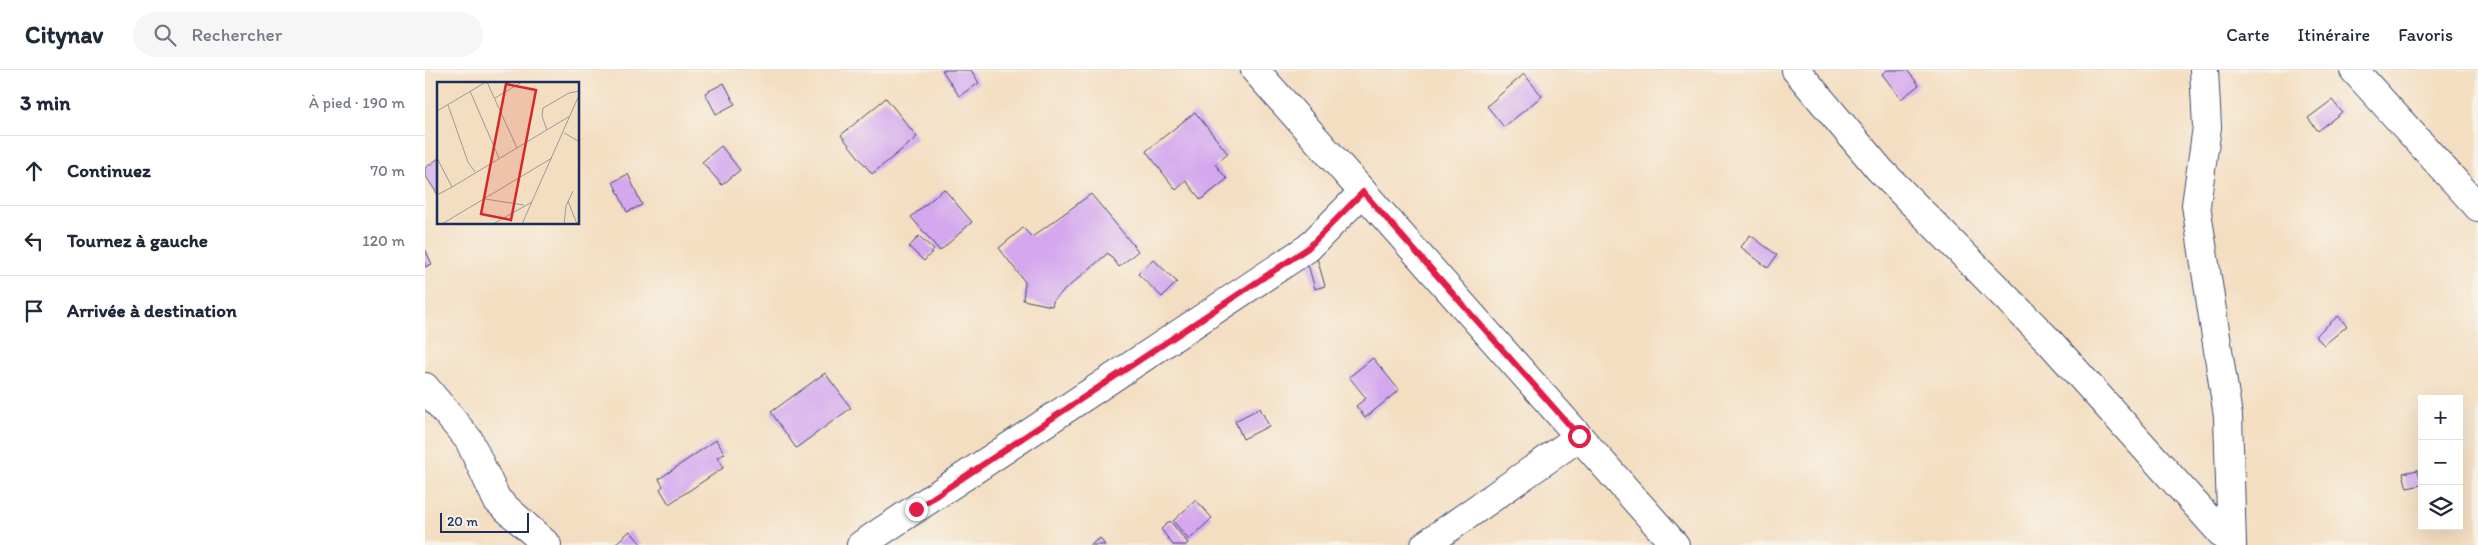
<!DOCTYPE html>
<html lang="fr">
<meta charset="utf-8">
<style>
body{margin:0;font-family:Itim,sans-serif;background:#f6f6f7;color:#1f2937}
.controls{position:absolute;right:15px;bottom:15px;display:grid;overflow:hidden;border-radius:0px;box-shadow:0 5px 20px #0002}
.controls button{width:45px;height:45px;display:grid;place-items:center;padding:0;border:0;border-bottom:1px solid #e0e1e3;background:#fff;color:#1f2937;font:25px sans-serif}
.scale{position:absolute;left:15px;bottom:12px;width:89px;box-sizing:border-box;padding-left:5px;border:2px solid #1b2f5e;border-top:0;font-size:14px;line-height:18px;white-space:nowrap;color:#1b2f5e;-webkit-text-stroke:4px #f7f3e8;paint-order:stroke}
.stop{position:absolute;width:15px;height:15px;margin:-11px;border:4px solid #e11d48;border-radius:50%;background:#fff}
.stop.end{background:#e11d48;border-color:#fff;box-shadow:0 1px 5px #0008}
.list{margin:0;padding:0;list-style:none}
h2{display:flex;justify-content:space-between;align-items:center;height:65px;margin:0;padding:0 20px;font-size:21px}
h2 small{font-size:16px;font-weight:400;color:#747a83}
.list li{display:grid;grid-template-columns:32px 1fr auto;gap:15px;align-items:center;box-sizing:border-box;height:70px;padding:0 20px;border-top:1px solid #e0e1e3}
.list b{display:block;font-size:19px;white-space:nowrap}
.list em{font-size:16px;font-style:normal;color:#747a83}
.icon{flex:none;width:28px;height:28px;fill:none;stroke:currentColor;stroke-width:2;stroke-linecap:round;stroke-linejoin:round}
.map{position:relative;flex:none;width:2053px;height:475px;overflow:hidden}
header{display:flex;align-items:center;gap:30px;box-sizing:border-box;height:70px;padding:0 25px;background:#fff;border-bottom:1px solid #e0e1e3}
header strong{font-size:24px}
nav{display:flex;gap:28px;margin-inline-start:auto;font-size:18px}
.search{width:350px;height:45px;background:#f6f6f7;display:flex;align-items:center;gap:12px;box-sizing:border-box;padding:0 18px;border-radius:28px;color:#747a83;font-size:19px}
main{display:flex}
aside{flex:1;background:#fff}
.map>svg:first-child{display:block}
.building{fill:#d4a7ee}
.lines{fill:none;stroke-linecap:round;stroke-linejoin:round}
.minor-casing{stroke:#3c496d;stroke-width:30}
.minor{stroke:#fff;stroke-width:28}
.route{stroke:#e11d48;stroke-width:6}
.inset-road{fill:none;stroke:#9d9899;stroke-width:1}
.view{fill:#d62828;fill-opacity:0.15;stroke:#d62828;stroke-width:2.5}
.inset-edge{fill:none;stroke:#1b2f5e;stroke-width:2.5}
</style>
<header>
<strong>Citynav</strong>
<div class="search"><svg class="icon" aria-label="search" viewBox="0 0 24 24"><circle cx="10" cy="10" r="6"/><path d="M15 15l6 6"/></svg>Rechercher</div>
<nav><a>Carte</a><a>Itinéraire</a><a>Favoris</a></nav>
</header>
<main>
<aside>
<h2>3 min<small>À pied · 190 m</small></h2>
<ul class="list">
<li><svg class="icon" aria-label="ahead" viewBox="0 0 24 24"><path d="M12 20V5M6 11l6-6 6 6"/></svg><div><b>Continuez</b></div><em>70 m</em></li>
<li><svg class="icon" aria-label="left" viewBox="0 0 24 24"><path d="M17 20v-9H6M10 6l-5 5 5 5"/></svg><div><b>Tournez à gauche</b></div><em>120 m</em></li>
<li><svg class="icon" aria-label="arrive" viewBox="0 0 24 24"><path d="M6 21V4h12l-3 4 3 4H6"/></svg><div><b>Arrivée à destination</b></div></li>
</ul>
</aside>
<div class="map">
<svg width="2053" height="475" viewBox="0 0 2053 475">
<rect width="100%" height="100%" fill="#f7f3e8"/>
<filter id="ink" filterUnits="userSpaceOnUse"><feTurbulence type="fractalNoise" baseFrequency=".02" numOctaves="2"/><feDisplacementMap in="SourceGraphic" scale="10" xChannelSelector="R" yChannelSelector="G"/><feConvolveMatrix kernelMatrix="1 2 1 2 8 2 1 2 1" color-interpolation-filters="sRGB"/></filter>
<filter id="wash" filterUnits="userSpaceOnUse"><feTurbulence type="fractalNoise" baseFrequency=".0096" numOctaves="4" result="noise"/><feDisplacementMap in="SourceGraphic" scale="20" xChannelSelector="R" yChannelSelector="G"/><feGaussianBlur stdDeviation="1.12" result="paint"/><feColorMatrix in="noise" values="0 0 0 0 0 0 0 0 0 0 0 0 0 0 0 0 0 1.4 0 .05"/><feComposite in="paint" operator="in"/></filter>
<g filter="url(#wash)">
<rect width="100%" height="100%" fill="#f4dec1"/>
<g id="blocks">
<g class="building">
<path d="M517,0H546L554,13L534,26Z"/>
<path d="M1462,0H1482L1494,15L1476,29L1457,4Z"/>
<path d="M1099,4L1117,26L1079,57L1062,36Z"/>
<path d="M299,13L310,34L291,44L280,23Z"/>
<path d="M461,28L492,67L447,104L416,65Z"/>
<path d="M1907,30L1917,42L1893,61L1883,48Z"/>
<path d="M770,42L803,84L790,94L802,109L776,130L761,111L751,120L721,81Z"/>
<path d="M296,76L315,100L297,115L277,92Z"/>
<path d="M14,88V126L0,105V98Z"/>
<path d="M203,104L217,135L202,142L188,112Z"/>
<path d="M519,119L547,152L515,181L486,147Z"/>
<path d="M666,124L713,181L694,197L683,183L629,229L627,236L598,230L600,212L574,178L598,158L607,167Z"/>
<path d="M1325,165L1352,185L1343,198L1316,177Z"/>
<path d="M494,166L509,180L499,191L484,177Z"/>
<path d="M0,179L7,194L0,197Z"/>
<path d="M892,188L900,216L890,219L882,191Z"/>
<path d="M728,189L752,212L737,227L713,204Z"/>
<path d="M1913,246L1922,256L1899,275L1890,266Z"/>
<path d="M948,288L974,320L940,348L931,336L941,328L924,307Z"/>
<path d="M400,303L426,338L371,378L346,342Z"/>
<path d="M835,338L844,356L818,369L810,351Z"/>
<path d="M291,370L300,384L292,387L298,398L244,434L235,419L238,416L234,409Z"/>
<path d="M1993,400L1997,415L1982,418L1978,403Z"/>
<path d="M771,430L787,448L764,470L748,451Z"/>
<path d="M745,451L763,473L761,475H748L736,459Z"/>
<path d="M205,461L217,475H191L190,474Z"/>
<path d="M675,468L680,475H665Z"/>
</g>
</g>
</g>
<g filter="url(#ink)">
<use href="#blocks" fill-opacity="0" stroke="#3c496d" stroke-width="1"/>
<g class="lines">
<defs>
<g id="minor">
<path d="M830,0L1250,475"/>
<path d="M1371,0L1455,100L1624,271L1807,475"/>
<path d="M1779,0L1782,57L1771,135L1803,346L1807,475"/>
<path d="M1929,0L2053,137"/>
<path d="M0,317L44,370L72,430L122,475"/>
<path d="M436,475L883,178L938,122"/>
<path d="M1000,475L1154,367"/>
</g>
</defs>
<use href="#minor" class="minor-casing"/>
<use href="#minor" class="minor"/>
</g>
</g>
<g class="lines" filter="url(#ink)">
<path class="route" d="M491,439L883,178L938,122L1154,366"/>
</g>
<g transform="translate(12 12)">
<rect width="142" height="142" fill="#f4dec1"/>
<path class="inset-road" d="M50,0L80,66M33,9L62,76M58,16L85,0M11,23L31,80L38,90M0,29L49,0M110,48L105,34L106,26L132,11L143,9M127,51L143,60M0,76L15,105L0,113M15,105L133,34M48,117L87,123M131,119L140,142M5,142L115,76M56,142L95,120M85,142L143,11M127,142L129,124L136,109"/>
<path class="view" d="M69,2L99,8L74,138L44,132Z"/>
<rect width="142" height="142" class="inset-edge"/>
</g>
</svg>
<div class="controls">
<button>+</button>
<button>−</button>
<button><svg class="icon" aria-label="layers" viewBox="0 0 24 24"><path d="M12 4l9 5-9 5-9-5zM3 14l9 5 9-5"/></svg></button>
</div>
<div class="scale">20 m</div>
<div class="stop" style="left:1154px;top:366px"></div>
<div class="stop end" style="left:491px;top:439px"></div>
</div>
</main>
